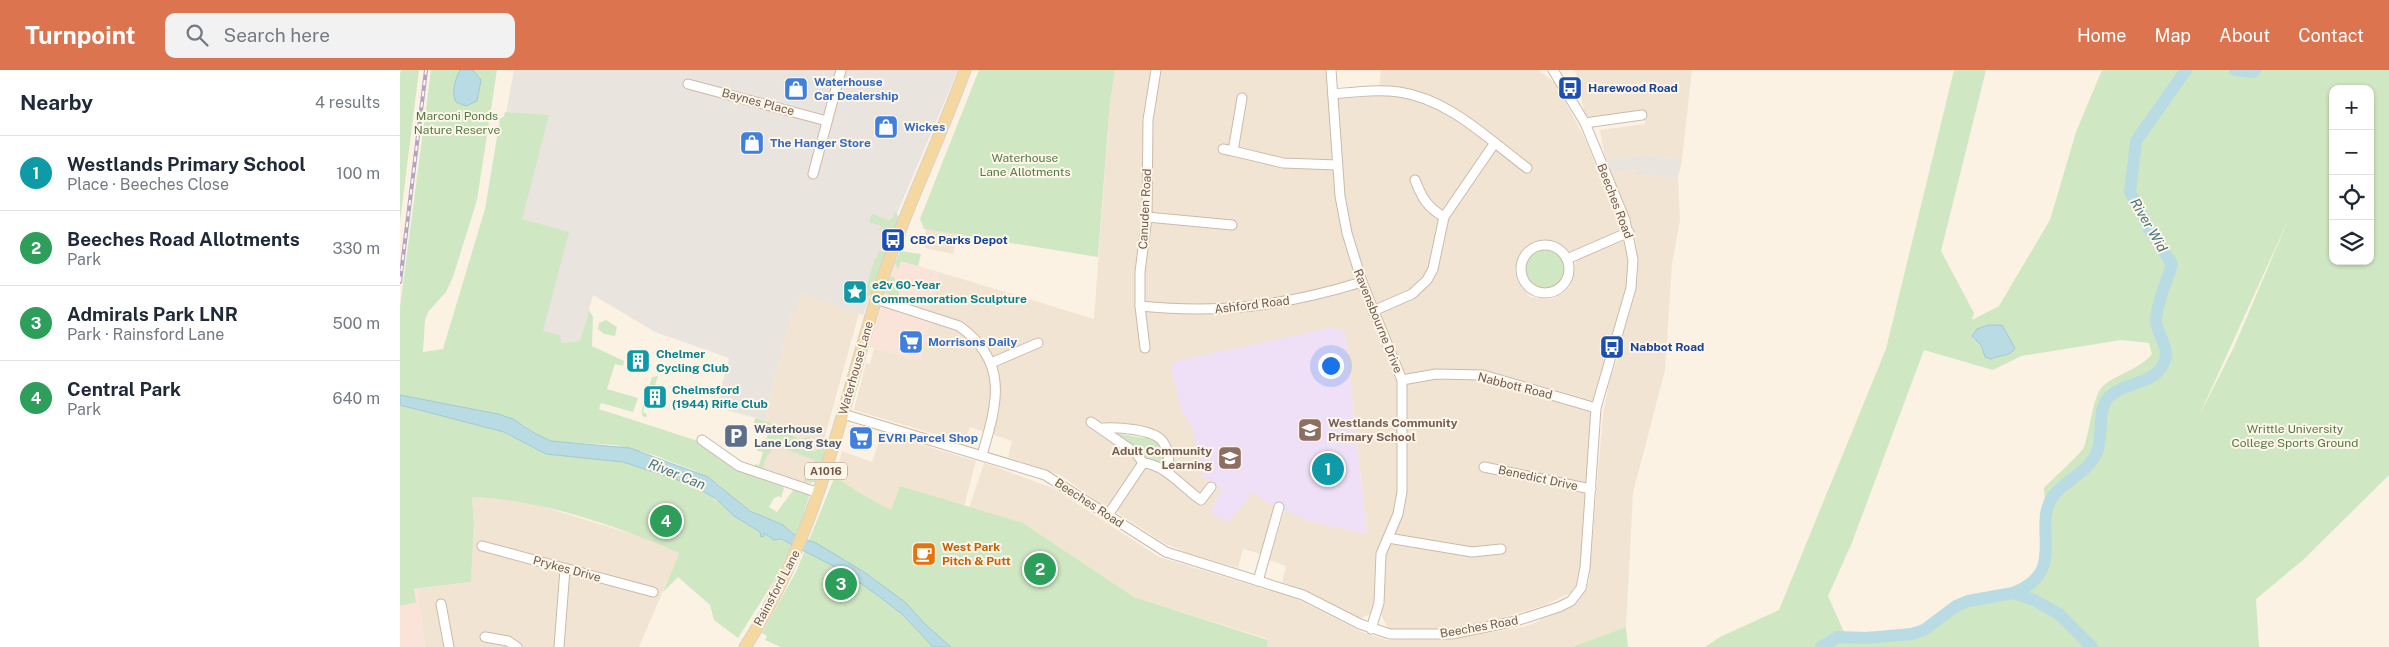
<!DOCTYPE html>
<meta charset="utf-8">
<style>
body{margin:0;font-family:"Public Sans",sans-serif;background:#f2f2f3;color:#1f2937}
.controls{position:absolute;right:15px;top:15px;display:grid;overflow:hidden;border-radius:10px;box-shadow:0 1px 4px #0004}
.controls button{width:45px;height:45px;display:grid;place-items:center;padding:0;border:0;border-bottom:1px solid #e0e1e3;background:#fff;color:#1f2937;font:25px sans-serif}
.you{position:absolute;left:930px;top:295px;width:18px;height:18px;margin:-12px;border:4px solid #fff;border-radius:50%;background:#1a73e8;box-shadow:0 0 0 8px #1a73e833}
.badge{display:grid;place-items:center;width:32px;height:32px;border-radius:50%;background:#dd7450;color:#fff;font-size:16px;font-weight:700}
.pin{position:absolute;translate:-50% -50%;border:2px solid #fff;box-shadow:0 1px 5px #0006}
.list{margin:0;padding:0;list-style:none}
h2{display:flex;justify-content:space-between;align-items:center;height:65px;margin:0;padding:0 20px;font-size:21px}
h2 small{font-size:16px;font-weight:400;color:#747a83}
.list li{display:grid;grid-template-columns:32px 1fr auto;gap:15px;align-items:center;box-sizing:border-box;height:75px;padding:0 20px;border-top:1px solid #e0e1e3}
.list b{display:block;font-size:19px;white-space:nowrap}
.list p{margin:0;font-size:16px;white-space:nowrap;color:#747a83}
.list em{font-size:16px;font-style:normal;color:#747a83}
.icon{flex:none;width:28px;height:28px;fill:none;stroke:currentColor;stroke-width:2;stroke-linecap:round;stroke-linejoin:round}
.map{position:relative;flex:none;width:1989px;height:577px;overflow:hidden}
header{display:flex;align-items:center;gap:30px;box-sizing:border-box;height:70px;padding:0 25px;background:#dd7450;color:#fff}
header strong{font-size:24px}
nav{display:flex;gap:28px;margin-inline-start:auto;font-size:18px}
.search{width:350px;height:45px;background:#f2f2f3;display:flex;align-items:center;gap:12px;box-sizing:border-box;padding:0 18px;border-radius:10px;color:#747a83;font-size:19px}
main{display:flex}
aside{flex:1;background:#fff}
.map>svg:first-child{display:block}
.residential{fill:#f2e4d2}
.commercial{fill:#fae3d8}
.industrial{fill:#eae4de}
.education{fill:#efe0f7}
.green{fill:#d0e7c3;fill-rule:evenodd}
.water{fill:#b9dbe3;stroke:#a0cad4}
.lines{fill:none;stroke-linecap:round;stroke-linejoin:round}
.river{stroke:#b9dbe3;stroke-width:12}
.minor-casing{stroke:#cbbaab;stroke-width:11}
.major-casing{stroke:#d7d1cd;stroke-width:13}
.minor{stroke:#fff;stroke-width:9}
.major{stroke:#f5d8a0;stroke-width:11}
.rail-casing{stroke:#b5a3c3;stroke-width:4}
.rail{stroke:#fef6e9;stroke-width:2;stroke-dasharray:5.5;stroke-linecap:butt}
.labels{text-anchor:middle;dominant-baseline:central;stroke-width:4;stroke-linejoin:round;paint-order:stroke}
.shield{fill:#fef6e9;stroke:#9b897a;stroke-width:1}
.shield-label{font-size:11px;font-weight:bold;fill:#715a4b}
.shop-label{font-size:12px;font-weight:bold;fill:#366cbe;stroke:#fef6e9;text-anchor:start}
.transit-label{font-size:12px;font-weight:bold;fill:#164399;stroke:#fef6e9;text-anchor:start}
.street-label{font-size:12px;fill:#715a4b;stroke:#fef6e9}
.park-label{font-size:12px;fill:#547b47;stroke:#fef6e9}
.culture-label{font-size:12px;font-weight:bold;fill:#0d838f;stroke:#fef6e9;text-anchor:start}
.education-label{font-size:12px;font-weight:bold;fill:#785e54;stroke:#fef6e9;text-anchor:start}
.service-label{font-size:12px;font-weight:bold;fill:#4e5e75;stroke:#fef6e9;text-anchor:start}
.food-label{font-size:12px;font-weight:bold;fill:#c56008;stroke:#fef6e9;text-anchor:start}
.water-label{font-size:14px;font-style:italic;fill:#477783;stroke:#fef6e9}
</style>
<header>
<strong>Turnpoint</strong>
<div class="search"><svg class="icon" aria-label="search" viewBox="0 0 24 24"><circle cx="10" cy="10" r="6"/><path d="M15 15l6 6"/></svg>Search here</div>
<nav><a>Home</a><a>Map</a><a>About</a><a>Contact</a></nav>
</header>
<main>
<aside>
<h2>Nearby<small>4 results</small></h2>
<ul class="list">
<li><span class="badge" style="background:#0f9aa8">1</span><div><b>Westlands Primary School</b><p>Place · Beeches Close</p></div><em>100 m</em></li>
<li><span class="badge" style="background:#2e9e5b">2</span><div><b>Beeches Road Allotments</b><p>Park</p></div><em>330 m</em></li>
<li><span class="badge" style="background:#2e9e5b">3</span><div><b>Admirals Park LNR</b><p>Park · Rainsford Lane</p></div><em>500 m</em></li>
<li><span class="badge" style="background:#2e9e5b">4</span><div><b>Central Park</b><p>Park</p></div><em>640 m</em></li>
</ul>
</aside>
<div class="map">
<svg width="1989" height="577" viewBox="0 0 1989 577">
<rect width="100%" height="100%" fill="#fbf2e3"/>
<g class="residential">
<path d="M715,0H927L929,30L978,26L981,0H1139L1156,14L1185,69L1221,155L1219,162L1171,183L1152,172L1141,171L1129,175L1124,179L1117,191L1115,199L1117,210L1130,227L1150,229L1162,224L1170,216L1176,191L1222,171L1227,174L1228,190L1226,221L1196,324L1180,503L1179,511L1172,522L1145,535L1085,553L1050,559L997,560L988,559L982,546L972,543L960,549L917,526L882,512L886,496L869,490L885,440L909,451L967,464L945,263L933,257L781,339L793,357L803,408L823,418L851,420L876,436L861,484L843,479L838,498L788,483L764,473L719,444L717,437L746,396L776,404L767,373L753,361L689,350L739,391L713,433L704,436L660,405L608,387L612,371L570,357L564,373L454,340L466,293L470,294L474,278L520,291L526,248L539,202L694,249L710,32Z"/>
<path d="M1175,0H1292L1282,89L1246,86L1205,89L1200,60L1245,54L1243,41L1191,48L1185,45Z"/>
<path d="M1239,100L1238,105L1278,108L1280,150L1272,194L1265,300L1233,423L1226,557L1172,577H867L868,569L734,527L623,453L569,438L584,393L601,399L653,418L759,487L897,529L962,562L987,570L1052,569L1123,557L1139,551L1143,547L1171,535L1182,526L1189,512L1203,343L1210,309L1221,279L1220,274L1234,228L1238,204L1235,165L1210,103Z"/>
<path d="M526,159L557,164L553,184L525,178Z"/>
<path d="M401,224L459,243L422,377L425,382L416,411L410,414L363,400L375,355L364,350L392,242L395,243Z"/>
<path d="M482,363L576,391L564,436L500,416L491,440L458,422L435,406L442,381L472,392Z"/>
<path d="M72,427L106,428L141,436L245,468L279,483L239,577H25L18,519L71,512L74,454Z"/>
</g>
<g class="commercial">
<path d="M496,189L539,202L526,248L532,250L520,291L469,277Z"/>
<path d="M18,519L25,577H0V521Z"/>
</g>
<g class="industrial">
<path d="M114,0H558L498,141L463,245L401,224L396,243L392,242L364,350L320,337L318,331L329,288L255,262L193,225L180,271L80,284L97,93Z"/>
<path d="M1246,86L1282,89L1278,108L1238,105V100L1210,103L1205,89Z"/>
</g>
<path class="education" d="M933,257L945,262L967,464L909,451L869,434L851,421L849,428L828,453L810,442L822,418L803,408L792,357L781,339L771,298L776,291Z"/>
<g class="green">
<path d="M1,0H19L0,152V4Z"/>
<path d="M31,0H97L77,130L53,207L46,222L28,242L25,250L23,282L43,279L85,139L100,49L104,46L105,42L149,45L122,149L169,162L143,261L160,265L162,273L180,271L189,240L193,247L192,276L224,291L223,296L215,294L207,319L238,328L233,342L201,333L199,339L301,372L381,414L384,418L381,428L379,426L374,428L369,437L377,442L394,419L410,424L396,466L383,455H378L344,437L319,415L295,401L254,385L216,375L151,371L136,364L124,355L98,344L0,325V237Z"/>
<path d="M579,0H715L710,32L698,187L524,159L520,149Z"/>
<path d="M1554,0H1586L1541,181L1574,243L1572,250L1599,236L1650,150L1676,62L1702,0H1989V405L1903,490L1856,529L1859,577H1426L1433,572L1444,571V562C1431,562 1424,568 1416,577H1305L1320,567L1379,540L1486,279ZM1933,19H1970V191H1933ZM1890,146L1834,277L1799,346ZM1721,270L1749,273L1752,284C1739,301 1708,306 1699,321C1691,338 1690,360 1684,377C1680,385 1652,409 1644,418C1645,438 1650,480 1639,497C1620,528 1583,518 1554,533C1538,541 1527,556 1509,560C1487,566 1465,564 1444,562L1428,526L1451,475L1524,280L1593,300L1621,286Z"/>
<path d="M495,141L499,148L488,175L481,173L485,163L480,161L481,156L469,152L472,144L488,150L492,149Z"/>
<circle cx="1145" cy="199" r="21"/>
<path d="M479,181L486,182L472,223L466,228L464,224L475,188H477Z"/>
<path d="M500,181L521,184L518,196L501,191L498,199L495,193Z"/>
<path d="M490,207H494L501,230L485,223Z"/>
<path d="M206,250L217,257L215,266L204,264L198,259L199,253Z"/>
<path d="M258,306L248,336L245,335L243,342L247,344L246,348L242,345V340L252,307Z"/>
<path d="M318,331L320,337L369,352L398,369L409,367L412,372L408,378L415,382L419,377L424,378L425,382L415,412H404L406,404L411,405L415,390L379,377L373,378L366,388L363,400L355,397V394L359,395L363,382L357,381L358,377L364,378L368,363L354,354L355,348L316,337Z"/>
<path d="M0,335L104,362L146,384L223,392L293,415L305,422L347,454L392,475L374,511L338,568L314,550L310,535L278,507L263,522L279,483C217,456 140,429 72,427L74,454L71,512L14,519L16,532L0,536Z"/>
<path d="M717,360L720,364L744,368L747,366L761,375L764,391L766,392L765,397L749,392L713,363Z"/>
<path d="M435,406L458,422L491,440L500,416L623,453L734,527L868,570L867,577H381L365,570L367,566L362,563L396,502Z"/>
<path d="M1226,557L1228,577H1172Z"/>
</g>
<g class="water">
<path d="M60,0H73L81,10L77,31L66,36L56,32C51,22 55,10 60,0Z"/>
<path d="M1588,255H1602L1615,278C1610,288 1600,284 1591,289L1585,287L1581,275L1572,266L1577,259Z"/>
<path d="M0,325L98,344L113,349L136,364L151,371L230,378L308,407L350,441L383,455L396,466L416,473L464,502L505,532L526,555L551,577H533L503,545L480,527L443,501L381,469L374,470L364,463V466L361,467L360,462L334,446L316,429L293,415L223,392L146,384L104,362L0,335Z"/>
</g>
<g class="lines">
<g class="river">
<path d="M1835,0L1853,2L1855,0"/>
<path d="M1613,523C1670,502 1630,455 1654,425C1667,409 1689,402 1697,382C1704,366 1696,340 1709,327C1725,311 1757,315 1765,290C1769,276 1756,262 1756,250C1757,232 1767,211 1772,194L1751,162L1730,122L1736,71L1786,0"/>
<path d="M1421,577L1438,567L1466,568L1512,564L1524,560L1556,536L1568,531L1613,523L1634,530L1659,544L1692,577"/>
</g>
<defs>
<g id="minor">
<path d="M931,0L940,126L947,163L962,212L1002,310V422L998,444L981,484L979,533L971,559"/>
<path d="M288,14L427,51"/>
<path d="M933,24C955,22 977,19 999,22C1049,29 1088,69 1127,98"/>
<path d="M842,28L833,81L883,93L937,95"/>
<path d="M1185,53L1242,45"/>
<path d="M823,79L833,81"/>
<path d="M413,104L441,0"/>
<path d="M1015,110C1022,128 1027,137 1044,147"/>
<path d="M747,147L832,155"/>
<circle cx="1145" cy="199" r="24"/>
<path d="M1167,189L1229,162"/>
<path d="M476,229L559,256C610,292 597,334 582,385"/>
<path d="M740,236C822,244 883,236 962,212"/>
<path d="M973,241L1012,224L1027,210L1033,199L1044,147L1094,74"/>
<path d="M745,278L740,236V202L747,147L748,50L756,0"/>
<path d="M591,293L638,273"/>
<path d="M1002,310L1036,304L1083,305L1196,338"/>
<path d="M443,344L645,405L766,482L903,525L960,554L990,564H1052L1116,551L1159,537L1171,531L1181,518L1185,498L1196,338L1231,218L1233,190L1225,150L1185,53L1153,0"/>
<path d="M691,352L737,384L743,393C765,394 783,418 801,430L811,417"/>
<path d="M703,358C716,357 755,359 763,372C769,380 769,393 769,403"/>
<path d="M302,370L339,396L419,423"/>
<path d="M1084,397L1191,419"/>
<path d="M708,445L743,393"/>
<path d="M988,468L1072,482L1101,479"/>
<path d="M82,476L253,522"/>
<path d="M858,511L879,437"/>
<path d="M41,534L49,577"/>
<path d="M85,567L108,571L117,577"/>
<path d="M159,577L165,499"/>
</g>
<path id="major" d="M345,577C416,468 439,351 476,229C500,150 537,77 565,0"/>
</defs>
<use href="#minor" class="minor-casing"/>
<use href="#major" class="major-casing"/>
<use href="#minor" class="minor"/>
<use href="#major" class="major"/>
<defs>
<path id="rail" d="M0,212L26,0"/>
</defs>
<use href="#rail" class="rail-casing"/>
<use href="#rail" class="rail"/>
</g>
<defs>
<symbol id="bus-square" viewBox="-11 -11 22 22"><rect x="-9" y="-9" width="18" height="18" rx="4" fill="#1a4fb4" stroke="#fef6e9"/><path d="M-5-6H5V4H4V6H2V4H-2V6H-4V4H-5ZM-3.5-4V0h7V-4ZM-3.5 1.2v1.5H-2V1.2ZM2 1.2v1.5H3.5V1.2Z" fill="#fff"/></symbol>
<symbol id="shop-square" viewBox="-11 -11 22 22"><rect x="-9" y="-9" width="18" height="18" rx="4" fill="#3f7fe0" stroke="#fef6e9"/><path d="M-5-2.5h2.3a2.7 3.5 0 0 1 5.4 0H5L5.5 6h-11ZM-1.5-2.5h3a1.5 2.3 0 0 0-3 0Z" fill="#fff"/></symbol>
<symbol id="sight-square" viewBox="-11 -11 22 22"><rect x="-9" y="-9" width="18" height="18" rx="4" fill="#0f9aa8" stroke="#fef6e9"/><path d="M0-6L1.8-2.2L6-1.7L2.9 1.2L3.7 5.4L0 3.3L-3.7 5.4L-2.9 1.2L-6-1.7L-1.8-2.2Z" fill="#fff"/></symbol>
<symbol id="supermarket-square" viewBox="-11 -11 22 22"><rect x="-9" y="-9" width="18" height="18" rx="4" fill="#3f7fe0" stroke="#fef6e9"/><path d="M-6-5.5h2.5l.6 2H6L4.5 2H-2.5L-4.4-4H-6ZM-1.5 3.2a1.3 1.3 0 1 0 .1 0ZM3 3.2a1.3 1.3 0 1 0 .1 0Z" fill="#fff"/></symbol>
<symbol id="building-square" viewBox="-11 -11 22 22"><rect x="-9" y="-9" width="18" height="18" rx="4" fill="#0f9aa8" stroke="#fef6e9"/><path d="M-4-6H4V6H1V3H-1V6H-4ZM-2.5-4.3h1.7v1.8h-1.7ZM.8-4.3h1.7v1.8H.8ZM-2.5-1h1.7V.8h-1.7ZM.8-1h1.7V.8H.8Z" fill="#fff"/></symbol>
<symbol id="school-square" viewBox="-11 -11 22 22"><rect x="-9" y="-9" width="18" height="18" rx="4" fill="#8d6e63" stroke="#fef6e9"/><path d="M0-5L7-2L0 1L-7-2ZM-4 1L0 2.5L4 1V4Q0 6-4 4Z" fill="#fff"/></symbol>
<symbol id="parking-square" viewBox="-11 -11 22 22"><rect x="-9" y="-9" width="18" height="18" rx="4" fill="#5c6f8a" stroke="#fef6e9"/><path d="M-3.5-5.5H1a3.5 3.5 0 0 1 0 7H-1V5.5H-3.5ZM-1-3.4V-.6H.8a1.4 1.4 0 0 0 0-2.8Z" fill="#fff"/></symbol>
<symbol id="university-square" viewBox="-11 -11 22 22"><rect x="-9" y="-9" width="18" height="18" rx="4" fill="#8d6e63" stroke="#fef6e9"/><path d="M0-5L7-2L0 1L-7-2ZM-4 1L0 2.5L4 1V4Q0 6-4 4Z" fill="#fff"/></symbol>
<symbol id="cafe-square" viewBox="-11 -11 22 22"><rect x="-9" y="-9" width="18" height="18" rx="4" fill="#e8710a" stroke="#fef6e9"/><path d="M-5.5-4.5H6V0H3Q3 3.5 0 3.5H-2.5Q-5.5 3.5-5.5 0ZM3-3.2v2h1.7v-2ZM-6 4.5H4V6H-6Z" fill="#fff"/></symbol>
</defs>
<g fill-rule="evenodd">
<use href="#bus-square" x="1156" y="4" width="28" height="28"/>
<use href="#shop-square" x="382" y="5" width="28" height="28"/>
<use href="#shop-square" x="472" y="43" width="28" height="28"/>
<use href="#shop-square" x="338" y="59" width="28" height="28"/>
<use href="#bus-square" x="479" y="156" width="28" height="28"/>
<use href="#sight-square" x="441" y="208" width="28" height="28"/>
<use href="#supermarket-square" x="497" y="258" width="28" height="28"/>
<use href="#bus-square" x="1198" y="263" width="28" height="28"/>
<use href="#building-square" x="224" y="277" width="28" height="28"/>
<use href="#building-square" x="241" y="313" width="28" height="28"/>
<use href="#school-square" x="896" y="346" width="28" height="28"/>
<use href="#parking-square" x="322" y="352" width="28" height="28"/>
<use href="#supermarket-square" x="447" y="354" width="28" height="28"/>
<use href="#university-square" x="816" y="374" width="28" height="28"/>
<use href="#cafe-square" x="510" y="470" width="28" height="28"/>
</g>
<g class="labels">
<rect class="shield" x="405" y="392.5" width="42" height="17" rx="4"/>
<g class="shield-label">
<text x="426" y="401">A1016</text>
</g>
<g class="shop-label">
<text x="414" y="12">Waterhouse<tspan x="414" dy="14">Car Dealership</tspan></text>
<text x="504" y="57">Wickes</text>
<text x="370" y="73">The Hanger Store</text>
<text x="528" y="272">Morrisons Daily</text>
<text x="478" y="368">EVRI Parcel Shop</text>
</g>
<g class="transit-label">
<text x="1188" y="18">Harewood Road</text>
<text x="510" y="170">CBC Parks Depot</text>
<text x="1230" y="277">Nabbot Road</text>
</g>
<g class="street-label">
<text transform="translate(358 32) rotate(15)">Baynes Place</text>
<text transform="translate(1215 131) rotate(69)">Beeches Road</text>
<text transform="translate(745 139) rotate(-87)">Canuden Road</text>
<text transform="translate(852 235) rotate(-7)">Ashford Road</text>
<text transform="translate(978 251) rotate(68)">Ravensbourne Drive</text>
<text transform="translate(456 298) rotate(-74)">Waterhouse Lane</text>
<text transform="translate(1115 316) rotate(14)">Nabbott Road</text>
<text transform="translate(1138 408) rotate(12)">Benedict Drive</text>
<text transform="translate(689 433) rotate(33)">Beeches Road</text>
<text transform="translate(167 499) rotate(15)">Prykes Drive</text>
<text transform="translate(377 518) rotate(-62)">Rainsford Lane</text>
<text transform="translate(1079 557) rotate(-10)">Beeches Road</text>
</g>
<g class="park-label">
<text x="57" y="46">Marconi Ponds<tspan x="57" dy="14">Nature Reserve</tspan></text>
<text x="625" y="88">Waterhouse<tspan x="625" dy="14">Lane Allotments</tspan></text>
<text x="1895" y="359">Writtle University<tspan x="1895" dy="14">College Sports Ground</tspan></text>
</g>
<g class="culture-label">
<text x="472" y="215">e2v 60-Year<tspan x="472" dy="14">Commemoration Sculpture</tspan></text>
<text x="256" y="284">Chelmer<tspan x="256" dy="14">Cycling Club</tspan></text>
<text x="272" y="320">Chelmsford<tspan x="272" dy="14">(1944) Rifle Club</tspan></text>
</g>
<g class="education-label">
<text x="928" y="353">Westlands Community<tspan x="928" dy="14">Primary School</tspan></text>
<text x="812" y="381" text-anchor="end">Adult Community<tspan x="812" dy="14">Learning</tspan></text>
</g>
<g class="service-label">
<text x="354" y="359">Waterhouse<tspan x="354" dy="14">Lane Long Stay</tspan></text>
</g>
<g class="food-label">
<text x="542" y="477">West Park<tspan x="542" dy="14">Pitch &amp; Putt</tspan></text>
</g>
<g class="water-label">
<text transform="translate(1749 155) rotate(60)">River Wid</text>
<text transform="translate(277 404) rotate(22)">River Can</text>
</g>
</g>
</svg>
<div class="controls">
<button>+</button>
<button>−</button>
<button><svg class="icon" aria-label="locate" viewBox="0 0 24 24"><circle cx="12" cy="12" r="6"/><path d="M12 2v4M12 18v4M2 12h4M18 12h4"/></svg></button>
<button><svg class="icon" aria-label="layers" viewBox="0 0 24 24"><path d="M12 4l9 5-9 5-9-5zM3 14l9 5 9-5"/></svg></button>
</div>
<div class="you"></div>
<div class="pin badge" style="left:928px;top:399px;background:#0f9aa8">1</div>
<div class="pin badge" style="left:640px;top:499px;background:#2e9e5b">2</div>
<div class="pin badge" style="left:441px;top:514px;background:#2e9e5b">3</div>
<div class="pin badge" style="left:266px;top:451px;background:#2e9e5b">4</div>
</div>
</main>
